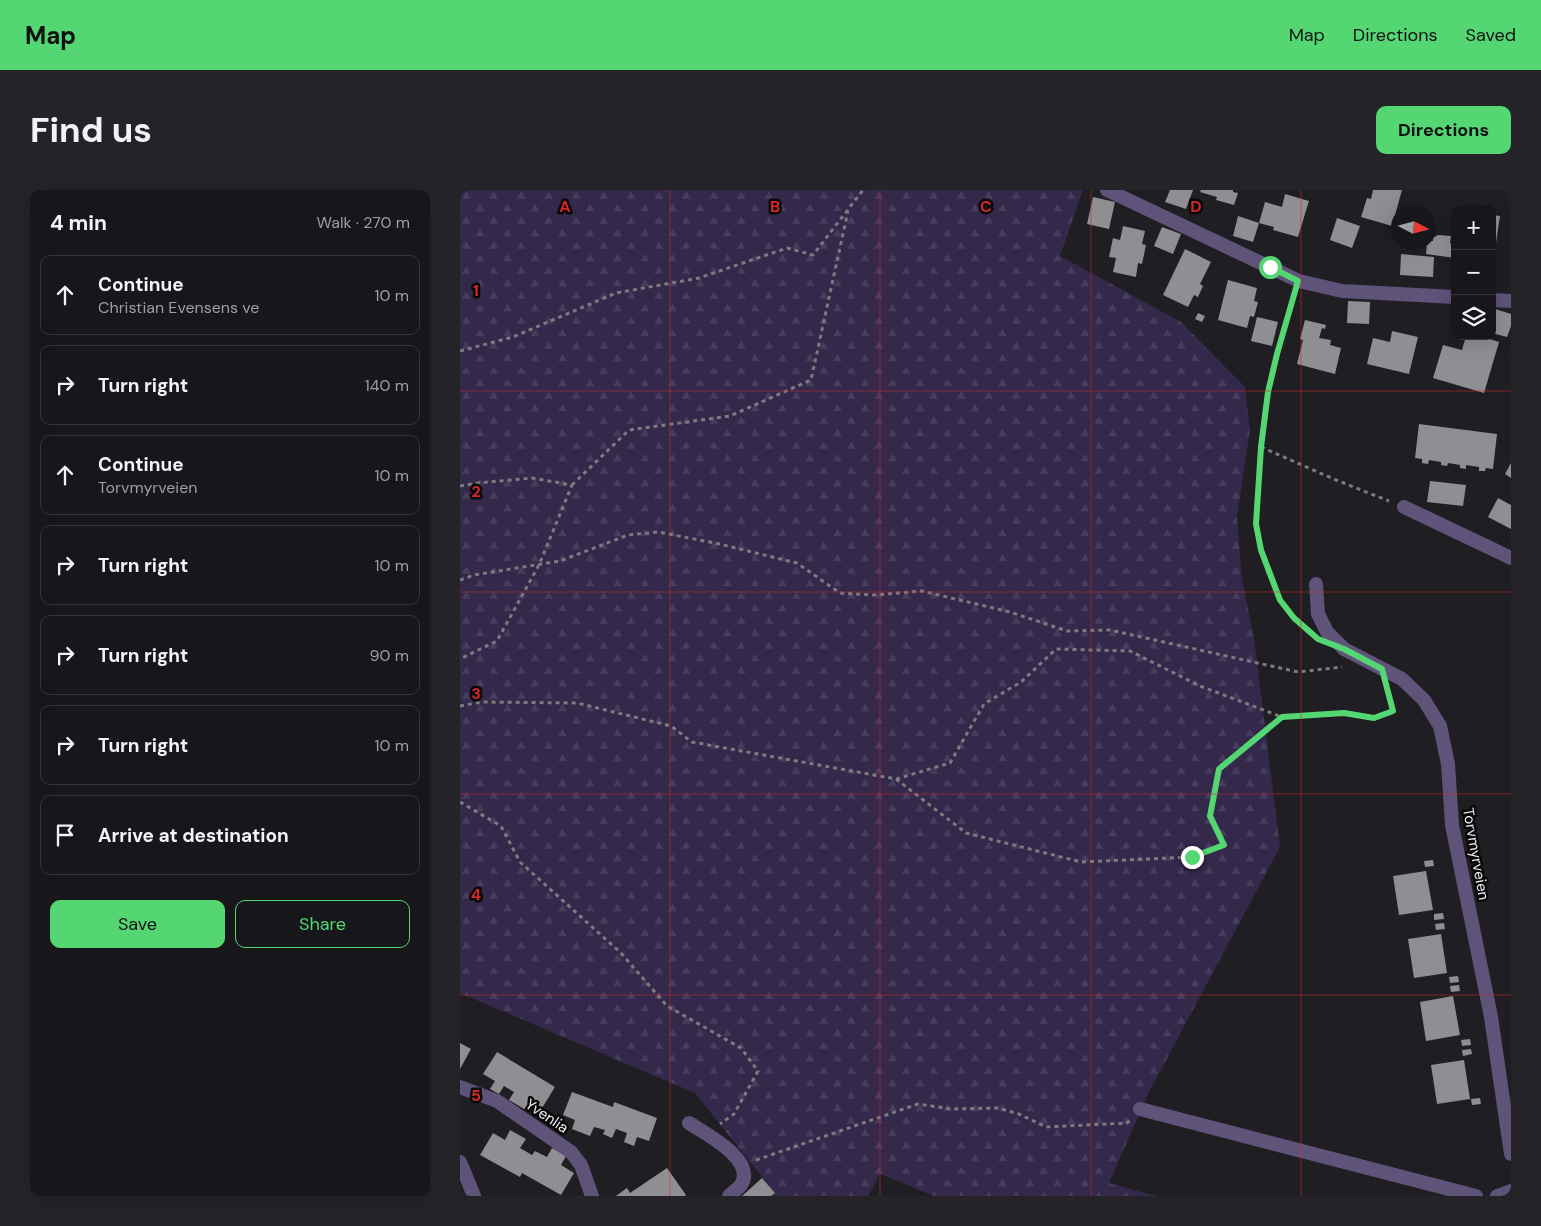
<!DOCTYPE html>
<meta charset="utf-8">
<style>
body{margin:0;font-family:"DM Sans",sans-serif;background:#242327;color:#f1f3f6}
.controls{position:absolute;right:15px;top:15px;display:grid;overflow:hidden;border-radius:10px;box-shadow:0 5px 20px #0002}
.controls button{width:45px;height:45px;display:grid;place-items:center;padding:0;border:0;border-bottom:1px solid #363539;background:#17161a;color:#f1f3f6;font:25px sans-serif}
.compass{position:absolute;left:931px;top:15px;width:45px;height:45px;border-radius:50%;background:#17161a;box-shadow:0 5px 20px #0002;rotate:96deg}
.stop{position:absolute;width:15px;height:15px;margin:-11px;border:4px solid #54d672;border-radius:50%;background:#fff}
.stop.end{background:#54d672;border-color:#fff;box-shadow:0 1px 5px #0008}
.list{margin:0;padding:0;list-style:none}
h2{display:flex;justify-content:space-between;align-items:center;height:65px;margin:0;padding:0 20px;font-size:21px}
h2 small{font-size:16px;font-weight:400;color:#9e9fa2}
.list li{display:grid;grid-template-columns:32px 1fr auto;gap:15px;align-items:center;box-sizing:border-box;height:80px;margin:0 10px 10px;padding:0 10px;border:1px solid #363539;border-radius:10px}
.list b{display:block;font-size:19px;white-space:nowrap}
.list p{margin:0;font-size:16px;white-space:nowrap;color:#9e9fa2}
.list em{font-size:16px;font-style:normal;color:#9e9fa2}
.actions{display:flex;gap:10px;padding:15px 20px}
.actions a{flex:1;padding:11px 0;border:1px solid #54d672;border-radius:10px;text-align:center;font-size:18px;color:#54d672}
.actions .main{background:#54d672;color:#111}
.icon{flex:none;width:28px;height:28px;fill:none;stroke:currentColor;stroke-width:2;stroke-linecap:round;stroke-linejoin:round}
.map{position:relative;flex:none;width:1051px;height:1006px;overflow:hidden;border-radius:10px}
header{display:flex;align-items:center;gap:30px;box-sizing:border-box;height:70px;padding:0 25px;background:#54d672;color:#111}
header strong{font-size:24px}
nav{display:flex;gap:28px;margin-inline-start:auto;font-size:18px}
.intro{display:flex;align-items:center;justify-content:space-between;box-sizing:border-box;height:120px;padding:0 30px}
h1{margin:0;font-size:35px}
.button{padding:12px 22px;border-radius:10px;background:#54d672;color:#111;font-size:18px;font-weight:700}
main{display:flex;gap:30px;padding:0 30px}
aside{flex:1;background:#17161a;border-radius:10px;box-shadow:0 5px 20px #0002}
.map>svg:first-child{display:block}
.forest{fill:url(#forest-firs)}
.building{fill:#8f8e92}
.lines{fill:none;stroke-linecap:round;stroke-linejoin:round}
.path{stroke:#7c7b7e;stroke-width:3;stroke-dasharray:4 4;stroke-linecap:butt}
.minor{stroke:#5f537a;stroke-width:14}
.route{stroke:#54d672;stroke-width:6}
.grid{fill:none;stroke:#d62828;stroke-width:1;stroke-opacity:0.55}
.labels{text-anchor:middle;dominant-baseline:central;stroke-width:5;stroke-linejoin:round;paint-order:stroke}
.street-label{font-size:15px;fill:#efeff1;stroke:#09090a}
.grid-label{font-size:16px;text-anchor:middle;font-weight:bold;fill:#d62828;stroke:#09090a;stroke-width:5;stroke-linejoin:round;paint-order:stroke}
</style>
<header>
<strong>Map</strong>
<nav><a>Map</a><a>Directions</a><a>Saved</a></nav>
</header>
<div class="intro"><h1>Find us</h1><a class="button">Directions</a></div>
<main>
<aside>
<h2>4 min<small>Walk · 270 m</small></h2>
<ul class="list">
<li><svg class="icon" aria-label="ahead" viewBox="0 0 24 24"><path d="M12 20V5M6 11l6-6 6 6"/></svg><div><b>Continue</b><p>Christian Evensens ve</p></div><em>10 m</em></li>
<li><svg class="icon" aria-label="right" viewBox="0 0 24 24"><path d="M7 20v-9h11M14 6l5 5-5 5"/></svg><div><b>Turn right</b></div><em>140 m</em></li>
<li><svg class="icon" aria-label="ahead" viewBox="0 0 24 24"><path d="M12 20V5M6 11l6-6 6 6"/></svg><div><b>Continue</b><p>Torvmyrveien</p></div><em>10 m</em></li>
<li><svg class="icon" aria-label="right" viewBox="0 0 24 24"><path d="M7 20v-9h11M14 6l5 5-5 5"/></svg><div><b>Turn right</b></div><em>10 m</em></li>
<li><svg class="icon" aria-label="right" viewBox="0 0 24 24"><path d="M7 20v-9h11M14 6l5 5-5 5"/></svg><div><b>Turn right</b></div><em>90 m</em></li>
<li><svg class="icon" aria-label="right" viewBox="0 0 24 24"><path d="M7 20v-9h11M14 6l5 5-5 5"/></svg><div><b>Turn right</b></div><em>10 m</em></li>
<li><svg class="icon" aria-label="arrive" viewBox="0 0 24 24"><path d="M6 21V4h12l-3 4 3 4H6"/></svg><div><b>Arrive at destination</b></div></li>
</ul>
<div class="actions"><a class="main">Save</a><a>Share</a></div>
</aside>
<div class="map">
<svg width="1051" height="1006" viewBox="0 0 1051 1006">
<defs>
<pattern id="forest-firs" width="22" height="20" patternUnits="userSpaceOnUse" patternTransform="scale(1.25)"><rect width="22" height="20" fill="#34284b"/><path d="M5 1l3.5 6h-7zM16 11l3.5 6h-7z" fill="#483d5d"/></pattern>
</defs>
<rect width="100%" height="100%" fill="#1f1e22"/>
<path class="forest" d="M0,0H623L600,66L721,132L785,197L790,239L777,327L782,389L794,448L820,657L688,904L649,993L696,1006H474L420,984L408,1006H311L314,1002L235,903L0,803Z"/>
<g class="building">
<path d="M710,0H733L726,19L705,12Z"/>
<path d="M741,0H773V2L778,3L774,15L756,10L757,7L740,2Z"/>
<path d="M913,0H942L932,36L901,27L907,8L911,9Z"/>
<path d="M825,4L849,11L838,47L813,40L814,37L799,33L805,12L822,17Z"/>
<path d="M633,7L655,12L649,39L627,34Z"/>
<path d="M1032,25L1040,26L1033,73H1032Z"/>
<path d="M778,26L799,33L793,52L773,46Z"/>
<path d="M877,28L900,36L892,58L870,50Z"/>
<path d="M663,36L685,41L682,54L686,55L682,74L678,73L676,87L653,82L656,68L649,67L653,48L660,50Z"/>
<path d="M702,37L721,44L713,64L694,56Z"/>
<path d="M978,45L991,46L990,53L995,54V68L966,64L967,52L968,51H973V48Z"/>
<path d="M725,59L751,72L740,94L743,96L738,107L734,105L728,117L703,105Z"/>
<path d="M941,64L974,67L973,87L940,85Z"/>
<path d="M768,90L797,98L794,111L798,112L794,127L790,126L787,138L758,130Z"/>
<path d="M888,111L910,112L909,134L887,133Z"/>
<path d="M1032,118L1051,124V136L1047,147L1032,143Z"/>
<path d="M738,123L745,126L742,132L735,129Z"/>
<path d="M797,127L818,132L812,156L791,151Z"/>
<path d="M845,130L866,135L865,139L862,138L859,148L871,150L870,155L881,158L875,184L837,174L843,150L840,149Z"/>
<path d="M932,141L958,147L949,184L907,174L913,148L930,152Z"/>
<path d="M1006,146H1020L1039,152L1024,203L973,188L983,155L1002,160Z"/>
<path d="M959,234L1037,244L1033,279L1026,278L1025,281H1019V277L1006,275V279L1000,278V275L988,273L987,276L981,275V272L969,270L968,274L962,273V269L955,268Z"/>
<path d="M1051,273V288L1045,284Z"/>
<path d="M970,291L1006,295L1003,316L967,312Z"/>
<path d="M1038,308L1051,315V339L1028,327Z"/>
<path d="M973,670L974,676L965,677L964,671Z"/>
<path d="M966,681L973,720L939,725L933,686Z"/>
<path d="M983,723L984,729L974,730V724Z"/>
<path d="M984,733L985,739L976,740L975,734Z"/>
<path d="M981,744L987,783L954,788L948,749Z"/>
<path d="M998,786L999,792L990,793L989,787Z"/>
<path d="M999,795L1000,801L991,802L990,796Z"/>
<path d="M993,806L1000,845L966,851L960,812Z"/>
<path d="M1010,849L1011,855L1002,856L1001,850Z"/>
<path d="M0,853L11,859L0,879Z"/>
<path d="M1011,859L1012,864L1003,866L1002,860Z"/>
<path d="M37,862L95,897L82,918L71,912L66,920L49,910L54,902L44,896L39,904L30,899L35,891L23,884Z"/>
<path d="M1004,870L1010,909L977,914L971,875Z"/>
<path d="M112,902L153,917L154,912L197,928L189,951L177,947L174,956L164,952L167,943L156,939L152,948L143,944L145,940L134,937L130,946L112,939L115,930L103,925Z"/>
<path d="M1020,908L1021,914L1012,915L1011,909Z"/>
<path d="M50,940L66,949L60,958L72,965L75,961L87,967L92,958L106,966L101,975L114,983L101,1005L62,983L60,987L20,965L33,943L45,950Z"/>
<path d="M207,978L226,1005L225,1006H156L167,998L170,1003Z"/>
<path d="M302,988L315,1003L311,1006H282Z"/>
</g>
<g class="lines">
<g class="path">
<path d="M834,106C825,138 814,169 809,202C803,231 801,260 799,289C798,304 795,320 797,335C800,373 817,414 846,439"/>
<path d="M0,161L53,147L156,103L239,88L327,58L353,65L403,0"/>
<path d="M801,257L876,290L929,311"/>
<path d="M112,295L169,240L270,226L351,190L388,21"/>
<path d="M0,296L18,293L72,288L112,295L79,375L37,451L0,469"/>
<path d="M0,390L14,385L100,371L168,345L198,342L255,353L337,373L380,403L414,405L462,401L550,422L607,441L650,440L838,482L882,477"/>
<path d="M0,516L22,512L117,513L211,536L232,552L436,589L490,573L524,514L561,492L596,459L670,461L740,496L822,527L884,523L914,528L933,521L928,501"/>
<path d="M436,589L506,643L621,672L732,667L764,655L750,626L759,579L821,528"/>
<path d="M0,612L41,636L60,672L161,763L207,816L281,858L298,881L274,924L260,934"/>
<path d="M296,970L458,914L492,919L538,918L559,924L586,937L667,933L670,930"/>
</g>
<g class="minor">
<path d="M647,0L839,91L882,101L995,107"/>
<path d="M1032,110L1051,111"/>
<path d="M944,317L1051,368"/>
<path d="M856,394L858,424L867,442L884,459L942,489L964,510L980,536L988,574L992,635L1031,827L1051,964"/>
<path d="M0,897L37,911L111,962L121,975L132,1006"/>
<path d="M680,919L1016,1006"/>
<path d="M229,933C246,944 297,970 281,995C278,999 272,1003 269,1006"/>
<path d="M0,972L14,1006"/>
<path d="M1037,1006L1051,1001"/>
</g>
</g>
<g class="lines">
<path class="route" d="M732,667L764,655L750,626L759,579L822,527L884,523L914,528L933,521L922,479L884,459L858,449L834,428L820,410L801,360L796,334L801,257L808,202L817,164L838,91L810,77"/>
</g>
<path class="grid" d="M210,0V1006M420,0V1006M631,0V1006M841,0V1006M0,201H1051M0,402H1051M0,604H1051M0,805H1051"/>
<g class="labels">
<g class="street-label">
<text transform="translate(1016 664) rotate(80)">Torvmyrveien</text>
<text transform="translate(87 926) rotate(34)">Yvenlia</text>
</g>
</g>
<g class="grid-label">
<text x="105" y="22">A</text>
<text x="315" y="22">B</text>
<text x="526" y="22">C</text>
<text x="736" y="22">D</text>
<text x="16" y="106">1</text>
<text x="16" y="307">2</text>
<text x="16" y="509">3</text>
<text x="16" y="710">4</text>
<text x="16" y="911">5</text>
</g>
</svg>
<div class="controls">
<button>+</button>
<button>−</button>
<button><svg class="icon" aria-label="layers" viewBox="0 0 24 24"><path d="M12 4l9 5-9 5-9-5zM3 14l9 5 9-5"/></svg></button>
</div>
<svg class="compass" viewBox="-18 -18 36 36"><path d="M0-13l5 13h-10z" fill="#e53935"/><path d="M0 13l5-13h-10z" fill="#9e9fa2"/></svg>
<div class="stop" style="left:810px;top:77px"></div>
<div class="stop end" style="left:732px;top:667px"></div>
</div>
</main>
